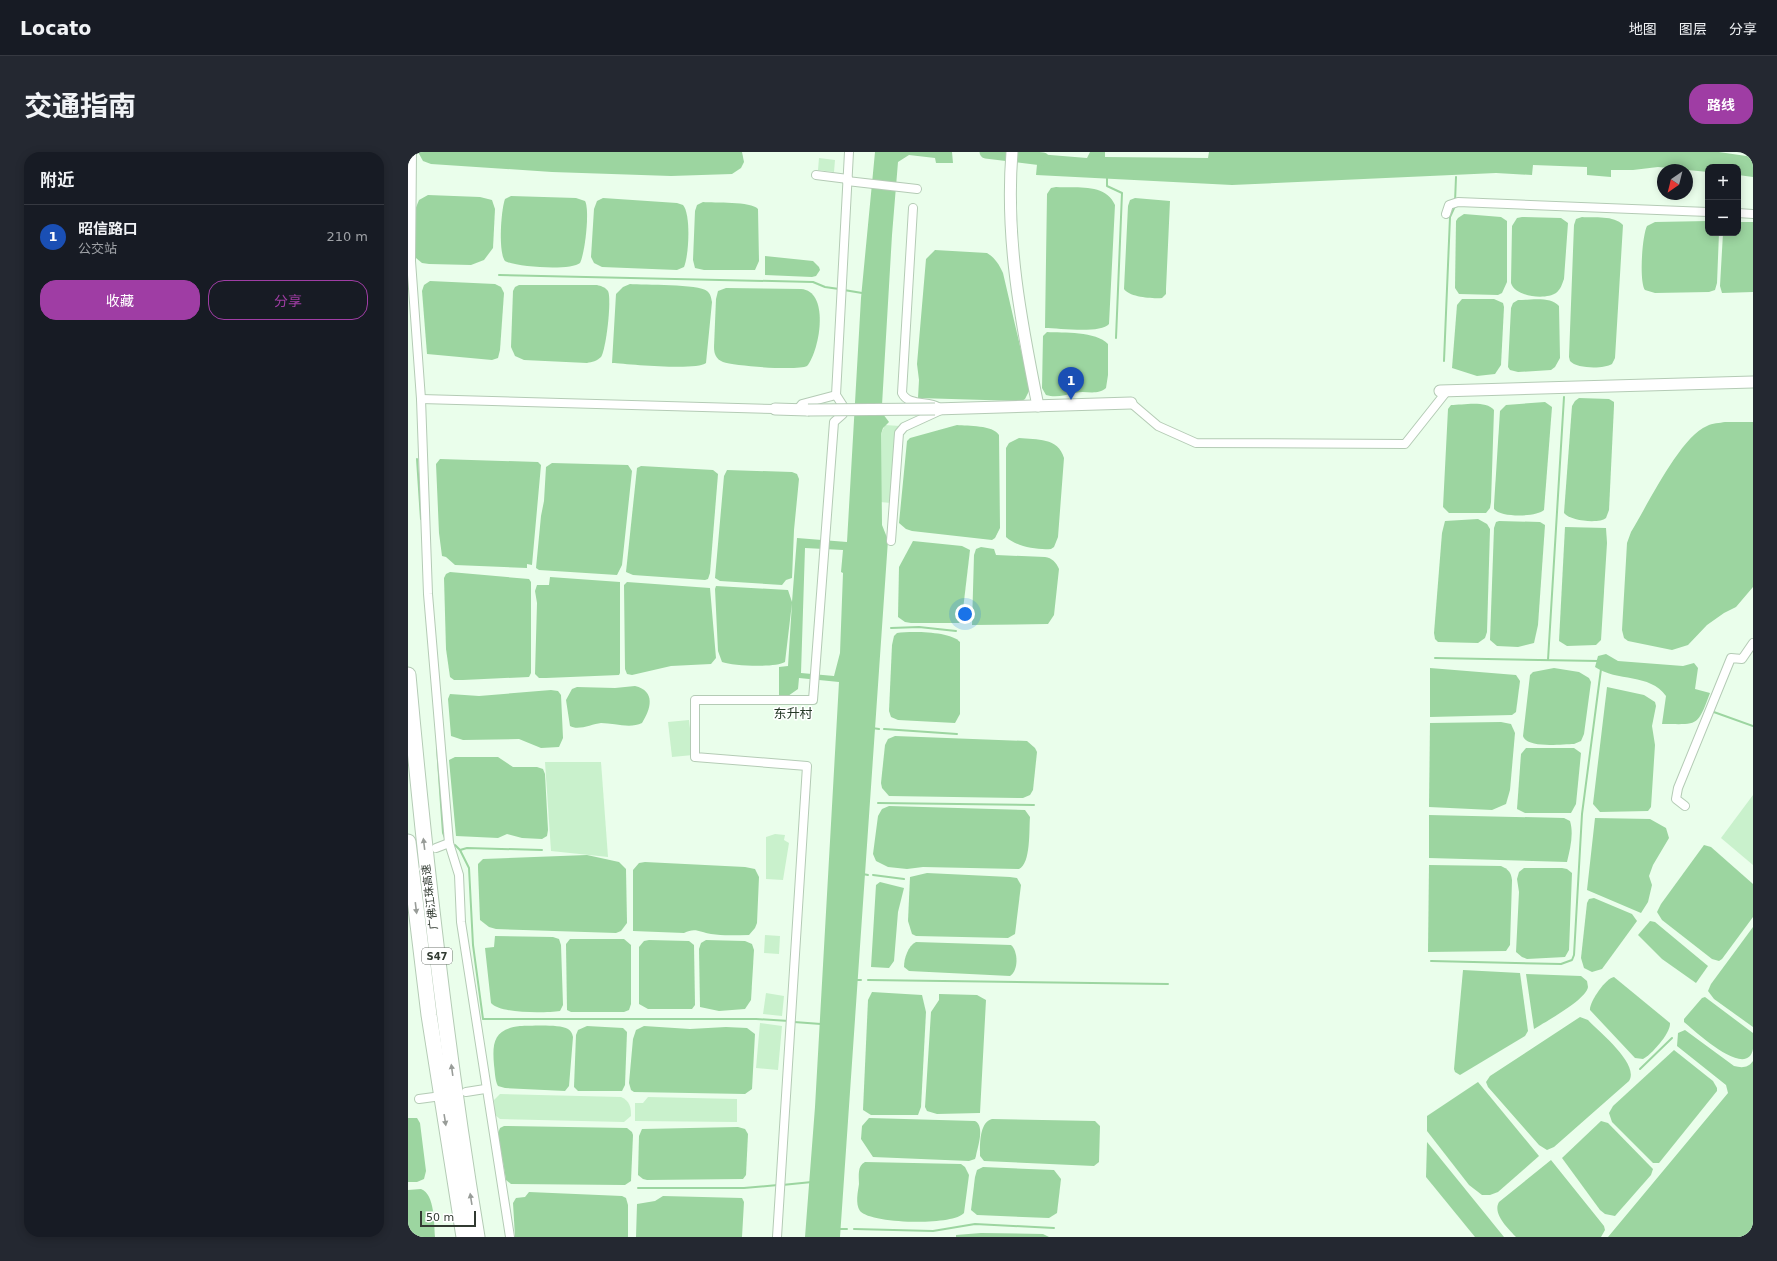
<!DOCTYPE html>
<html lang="zh">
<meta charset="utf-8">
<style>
body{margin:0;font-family:"DejaVu Sans","Noto Sans SC",sans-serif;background:#242831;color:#f1f3f6}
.controls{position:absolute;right:12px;top:12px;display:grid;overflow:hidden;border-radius:8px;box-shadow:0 2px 10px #0003}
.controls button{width:36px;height:36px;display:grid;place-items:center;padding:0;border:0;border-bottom:1px solid #363941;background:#171b24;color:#f1f3f6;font:20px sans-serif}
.compass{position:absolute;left:1249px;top:12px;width:36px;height:36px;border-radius:50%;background:#171b24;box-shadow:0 2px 10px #0003;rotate:215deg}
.scale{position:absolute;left:12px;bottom:10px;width:56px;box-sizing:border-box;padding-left:4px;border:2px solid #313a31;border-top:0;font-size:11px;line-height:14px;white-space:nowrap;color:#313a31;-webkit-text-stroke:3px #fff;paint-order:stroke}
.you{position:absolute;left:557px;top:462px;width:14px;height:14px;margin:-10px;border:3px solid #fff;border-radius:50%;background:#1a73e8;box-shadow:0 0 0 6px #1a73e833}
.badge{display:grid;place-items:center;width:26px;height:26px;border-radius:50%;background:#9f3da4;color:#fff;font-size:13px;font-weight:700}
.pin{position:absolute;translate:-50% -33px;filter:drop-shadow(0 1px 2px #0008)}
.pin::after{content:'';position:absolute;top:21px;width:14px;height:12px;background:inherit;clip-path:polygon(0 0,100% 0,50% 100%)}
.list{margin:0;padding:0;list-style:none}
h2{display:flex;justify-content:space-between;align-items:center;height:52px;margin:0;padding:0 16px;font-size:17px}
h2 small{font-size:13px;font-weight:400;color:#9ea1a6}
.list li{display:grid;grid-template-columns:26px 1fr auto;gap:12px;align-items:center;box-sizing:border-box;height:64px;padding:0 16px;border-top:1px solid #363941}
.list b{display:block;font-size:15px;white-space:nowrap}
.list p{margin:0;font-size:13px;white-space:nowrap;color:#9ea1a6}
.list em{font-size:13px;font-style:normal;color:#9ea1a6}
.actions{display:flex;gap:8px;padding:12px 16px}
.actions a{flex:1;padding:9px 0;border:1px solid #9f3da4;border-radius:16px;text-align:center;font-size:14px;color:#9f3da4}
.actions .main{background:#9f3da4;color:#fff}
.map{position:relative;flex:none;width:1345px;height:1085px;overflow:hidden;border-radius:16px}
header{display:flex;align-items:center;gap:24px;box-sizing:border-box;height:56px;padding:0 20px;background:#171b24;border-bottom:1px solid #363941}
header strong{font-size:19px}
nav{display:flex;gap:22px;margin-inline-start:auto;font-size:14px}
.intro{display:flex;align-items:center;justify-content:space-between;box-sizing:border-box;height:96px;padding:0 24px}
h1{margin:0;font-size:28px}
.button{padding:10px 18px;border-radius:16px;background:#9f3da4;color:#fff;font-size:14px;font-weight:700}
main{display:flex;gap:24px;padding:0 24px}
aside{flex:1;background:#171b24;border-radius:16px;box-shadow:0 2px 10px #0003}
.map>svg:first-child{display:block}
.green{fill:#c9f1cc}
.water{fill:#9cd5a0;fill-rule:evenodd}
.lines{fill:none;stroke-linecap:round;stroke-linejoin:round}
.stream{stroke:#9cd5a0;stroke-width:2}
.river{stroke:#9cd5a0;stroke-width:13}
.minor-casing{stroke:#b4cbb5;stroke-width:10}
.tertiary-casing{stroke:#b4cbb5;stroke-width:13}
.motorway-casing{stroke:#b4cbb5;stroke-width:17}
.minor{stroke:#fff;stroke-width:8}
.tertiary{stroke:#fff;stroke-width:11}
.motorway{stroke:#fff;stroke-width:15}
.tertiary-bridge-casing{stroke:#b4cbb5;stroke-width:13;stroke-linecap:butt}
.tertiary-bridge{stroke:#fff;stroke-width:11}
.oneway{fill:#989c98}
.labels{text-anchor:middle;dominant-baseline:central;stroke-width:3;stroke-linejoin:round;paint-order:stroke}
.shield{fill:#fff;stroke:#6f756f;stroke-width:1}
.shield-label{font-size:10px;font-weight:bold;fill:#313a31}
.street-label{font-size:11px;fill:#313a31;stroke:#fff}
.quarter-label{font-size:13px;fill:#253826;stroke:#fff}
</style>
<header>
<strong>Locato</strong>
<nav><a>地图</a><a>图层</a><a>分享</a></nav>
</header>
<div class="intro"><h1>交通指南</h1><a class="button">路线</a></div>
<main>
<aside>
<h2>附近<small></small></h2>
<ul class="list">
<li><span class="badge" style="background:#1a4fb4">1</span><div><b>昭信路口</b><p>公交站</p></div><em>210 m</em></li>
</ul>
<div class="actions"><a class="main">收藏</a><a>分享</a></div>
</aside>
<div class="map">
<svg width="1345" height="1085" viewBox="0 0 1345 1085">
<rect width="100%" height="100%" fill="#eafeeb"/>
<g class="green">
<path d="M411,6L427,8L426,20L410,18Z"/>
<path d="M477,273L492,274L488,280L483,351L472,350L473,282Z"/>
<path d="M281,568L285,603L264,605L260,570Z"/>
<path d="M137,610H193L200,705L143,699Z"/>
<path d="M1345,643V713L1313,686Z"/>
<path d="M367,682L377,683L376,688L381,691L375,728L358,727V685Z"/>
<path d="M357,783L372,784L371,802L356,801Z"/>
<path d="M358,841L376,844L374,864L355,862Z"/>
<path d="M352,871L374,874L370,918L348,916Z"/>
<path d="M92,942L213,945C222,949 223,955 223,964L216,970L92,967L87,963L86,948Z"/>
<path d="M240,945L329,947V970L227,969V951H235Z"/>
</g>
<g class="water">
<path d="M10,0H334L336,10L333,16L324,22L263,24L144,20L23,12L15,9Z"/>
<path d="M467,0H544L545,11H528L527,6L501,3L490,10L484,83L474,253L475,262L481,270L475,276L473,282L474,373L480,388L432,1085H397L407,955L431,530L391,526L390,537L380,544L371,543V515L380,514L384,451L377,510C367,516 325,514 314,510L310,499L307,437L308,434L380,438L384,450L389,386L439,390L453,146ZM397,396L435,398L433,420L435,421L432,501L426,524L393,521Z"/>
<path d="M682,0H697V5L800,6L801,0H1311L1345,5V25L1330,23V15H1300V20L1250,15L1225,18H1203V25L1179,23V15L1125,13L1124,23L1088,21L824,33L628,23L630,2L679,6Z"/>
<path d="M648,35C668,36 698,31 707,53L701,172C693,182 650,176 637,176L639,42L643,36Z"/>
<path d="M20,43L72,45L84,48L87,57L85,96L76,108L63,113L21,112L14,111L8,106L7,58L11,48Z"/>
<path d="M103,44L168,46L177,49C182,58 177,101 172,111C163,119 107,115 97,109C90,100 93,58 97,47Z"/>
<path d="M195,46L269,51L275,53C283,62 281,103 276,115L269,118L194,115L186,111L183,105L186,57L189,49Z"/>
<path d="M727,46L762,49L758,137V142L754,146C745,147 721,145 716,137L720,54L722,48Z"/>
<path d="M295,50C306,51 343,49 350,57L351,109L347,118H296L287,116L285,108L287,59L289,53Z"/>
<path d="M1056,62L1093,65L1099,69V130L1094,141L1090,143L1051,142L1047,136L1048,69L1050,66Z"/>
<path d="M1114,65L1153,66L1160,71L1156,127C1154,132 1153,137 1148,141C1138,148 1107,145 1103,131L1104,74L1109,66Z"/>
<path d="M1174,65C1186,66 1206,63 1215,73L1207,206L1204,212C1196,217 1169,217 1162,209L1161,205L1166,73L1168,67Z"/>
<path d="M1300,69V81H1311L1309,131L1307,138L1301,140L1247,141L1237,138C1231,130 1234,84 1239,74L1247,70Z"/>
<path d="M1330,70H1345V140L1314,141L1312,134L1315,81H1330Z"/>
<path d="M527,98L579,101C587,106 591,112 595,121L622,237L617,247L614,249L510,246L511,228L509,212L518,107Z"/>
<path d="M357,104L405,109L411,115L412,118L408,124L404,125L357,123Z"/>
<path d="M22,129L87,132L93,135L96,141L92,198L90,206L84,208L19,202L14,139L16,133Z"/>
<path d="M222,132C235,133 291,132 299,139C303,142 303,146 304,150L298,211C288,219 220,212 204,211L208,142L215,135Z"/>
<path d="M111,133H189C193,134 197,135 200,139C204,147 198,198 193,205C189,209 184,210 179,211L116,208L107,204L103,195L105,139L107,135Z"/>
<path d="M318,136L393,137C422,139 412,198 399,214C390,219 326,214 315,210C308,207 306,202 306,195L308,147L310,139Z"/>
<path d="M1054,147H1086L1095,151L1096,155L1093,213L1087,222L1069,224L1044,216L1049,153Z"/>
<path d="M1110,148C1122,148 1143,144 1151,154L1152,206L1147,215L1143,218L1110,220L1102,218L1100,215L1103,156L1105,151Z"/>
<path d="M639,180C655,181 688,179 700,192V223L698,236C689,244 677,238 667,241C657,243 648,246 638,243L634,236L635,184Z"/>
<path d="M1171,246L1201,247L1206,250V254L1201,358L1198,366C1191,372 1162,369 1156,361L1164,254L1167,249Z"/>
<path d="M1137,250L1144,255L1136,358C1129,365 1093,366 1086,357V353L1092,259L1098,253Z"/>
<path d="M1043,253C1055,253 1078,248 1086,258L1083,350L1082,356L1078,361H1041L1035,355L1040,257Z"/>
<path d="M1317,270H1345V435L1328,455L1316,461L1299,473L1280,493L1264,498L1220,489L1216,486L1214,478L1219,391L1223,380C1239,354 1272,285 1299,274C1304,271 1312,271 1317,270Z"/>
<path d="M549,273C560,274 585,273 591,283L592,376L587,386L584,388L504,379L498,377L491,371L499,289L502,286Z"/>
<path d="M611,286C629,288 650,285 656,306L650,385L646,395L643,397C629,398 609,395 598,385V296L601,291Z"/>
<path d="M32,307L130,310L133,313L124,413L119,412V416L47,413L38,405L34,404L31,381L28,312Z"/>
<path d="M144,311L220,313L224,319L214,413L209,423L131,418L128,416L133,364L136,349L138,315Z"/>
<path d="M233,314L305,318L310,322L302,421L300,427L297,428L225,423L218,420L229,316Z"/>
<path d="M319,318L384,320L389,322L391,327L386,378L384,426L378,428L374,433L312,429L307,426L316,324Z"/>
<path d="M1070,367L1079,372L1082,377L1079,480L1077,486L1070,491L1030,490L1027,487L1026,481L1034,381L1037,369Z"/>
<path d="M1091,369L1132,370L1137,373L1130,473L1126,491L1110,495L1089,494L1082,488L1086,376L1088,370Z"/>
<path d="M1157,375L1198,376L1199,391L1193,488L1188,493L1159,494L1151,489Z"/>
<path d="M505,389L554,394L562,398L554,466L551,471H503L497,470L490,465L491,415Z"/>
<path d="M573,395L586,397L588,403L637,405C644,406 648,410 651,417L646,463L640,472L564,473L566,403L568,397Z"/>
<path d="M42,420L121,427L123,430V521L121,525L55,528H46L42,525L38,497L36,426L38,422Z"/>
<path d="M142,425L212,430V521L211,523L138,526H131L127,522L129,451L127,439L129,433H141Z"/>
<path d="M219,430L302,436L308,506L303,512L263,514L224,523L219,522L217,517L216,433Z"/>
<path d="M489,481C503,479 542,479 552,490V562L547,571L490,568L483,565L481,559L484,493L486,484Z"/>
<path d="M1198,502L1210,509L1275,514L1286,511L1290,516L1287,537L1302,541C1289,576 1290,572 1254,572L1258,544C1242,521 1209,530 1187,515L1190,504Z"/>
<path d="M1022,516L1108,523L1112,529L1108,560L1104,563L1022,565Z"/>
<path d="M1146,516L1171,520L1181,526L1183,530L1176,582L1173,589L1166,592C1154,592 1119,597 1115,584L1122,523L1125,520Z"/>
<path d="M227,534C248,539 243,557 234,571C222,577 206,571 193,571C184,572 170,579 162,574L158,548L164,537L169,535L207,536Z"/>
<path d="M1199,535L1236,543L1247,550L1248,554L1244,574L1247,593L1243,655L1240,659L1192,660L1185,652Z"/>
<path d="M143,538L150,539L153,543L155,586L151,595L133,596L111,587L55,588L43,584L40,547L42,542L71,544Z"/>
<path d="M1093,570L1103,572L1107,581L1102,638L1098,652L1084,658L1021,655L1022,571Z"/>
<path d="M487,584L619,589L627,596L629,600L625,638L622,643L615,646L481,644L474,636L473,631L477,593L480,587Z"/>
<path d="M1118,596H1166L1173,601L1168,652L1163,661H1117L1109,657L1113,602Z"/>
<path d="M47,605H90L105,615H129L135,617L137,622L140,678L139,684L134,687L114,686L99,682L90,686L48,684L41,608Z"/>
<path d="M481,654L617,658L622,665C621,677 623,712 611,717L515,715L499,717L480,715L468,709L465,702L470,664L474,657Z"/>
<path d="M1021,663L1156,666L1162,669C1166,682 1162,697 1159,710L1021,706Z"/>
<path d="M1187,666L1242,667L1258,676L1261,686L1245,713L1241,724L1244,733L1240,750L1233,761L1179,738Z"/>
<path d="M1296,693L1303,695L1345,732V765L1314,807L1311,809L1304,807L1254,768L1249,760L1253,752Z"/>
<path d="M179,703L211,710L218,717L219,771L213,779L208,781L88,777L81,775L72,768L70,716V712L75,707Z"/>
<path d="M237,710L337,715L347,717L351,725L349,771L347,776L341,783C329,783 315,784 303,782C292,780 287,775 276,781L225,779V718L231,711Z"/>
<path d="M1021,713L1093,714C1100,717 1103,720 1104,728L1102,793L1098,799L1020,800Z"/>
<path d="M1116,716H1154L1159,717L1164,721L1161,798L1157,805L1119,807L1114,805L1108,800L1111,740L1109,727L1111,720Z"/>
<path d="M519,721L602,725L609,726L613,733L607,782L600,786L508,784L504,782L500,769L502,725Z"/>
<path d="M472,730L496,736L490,760L486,809L481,816L463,815L468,733Z"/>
<path d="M1186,746L1224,762L1229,769L1194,817L1184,820L1176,816L1173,806L1179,751L1181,747Z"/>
<path d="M1242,769L1247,770L1300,814L1288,831L1254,807L1230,783Z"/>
<path d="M1345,775V875L1306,847L1300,839L1303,832Z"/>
<path d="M87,784L145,785L151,787L153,793L155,853L152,859C138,861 92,862 83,851L77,796L86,795Z"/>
<path d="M162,787H216L223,793V852L221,858L216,860H163L159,858L158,792Z"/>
<path d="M241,788L281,789L286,793L287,853L284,857H240L231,852V795L236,789Z"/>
<path d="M298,788L337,789L344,792L346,798L343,848L337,857L311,859L292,855L291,797L293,791Z"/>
<path d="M508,790L603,793C610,799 611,818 602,824L501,819L496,815C496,806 500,794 508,790Z"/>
<path d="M1055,818L1112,821L1120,879L1117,884L1052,923L1047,920L1046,917Z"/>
<path d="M1118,822L1173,824L1179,829C1179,829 1180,834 1180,835C1178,848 1137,870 1126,877Z"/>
<path d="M1206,825L1262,871C1263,881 1243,903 1235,907L1227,906L1182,858C1181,850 1198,826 1206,825Z"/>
<path d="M464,840L514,843L518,860L513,955L510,963H463L455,958L460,848Z"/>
<path d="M531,842L569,843L578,848L572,961L529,962L519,959L517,955L523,860L531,848Z"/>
<path d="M1297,845L1345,881C1345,886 1345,892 1345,897C1339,928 1287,879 1276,870V867L1294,846Z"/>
<path d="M1172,865L1180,868C1191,880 1232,912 1221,929L1146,995L1139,998L1131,993L1080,935L1078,930L1082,924Z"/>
<path d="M112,874C123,874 151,872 160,877C163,879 164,881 165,885L161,934L157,939L97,936L90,934C87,929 87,920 86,913C84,890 86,877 112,874Z"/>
<path d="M179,874L215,876L219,880L217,933L214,939H170L166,935L168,883L170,878Z"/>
<path d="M236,874L282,877L318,875L339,876L347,882L344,937L337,942L226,940L223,938L221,931L225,887L228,878Z"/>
<path d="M1277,878L1326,914C1334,916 1340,916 1345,909V1085H1200L1320,941L1318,933L1269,894L1270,881Z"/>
<path d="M1266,898L1305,929L1309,936V939L1251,1011H1245L1204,970L1201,961L1205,954Z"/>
<path d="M1070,930L1131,1004L1090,1040L1082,1043H1074L1061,1033L1019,979V964Z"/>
<path d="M0,966H9L12,971L18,1019L16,1027L9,1030H0Z"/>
<path d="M461,966L567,969C577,974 570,994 568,1004L567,1007L561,1009L465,1005L453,987L454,974Z"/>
<path d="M584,967L687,969L692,974L691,1010L686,1014L576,1009L572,1004C572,994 571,970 584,967Z"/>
<path d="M1193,969L1200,971L1245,1017L1243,1023L1207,1064L1197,1062L1192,1058L1154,1006Z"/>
<path d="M96,974L219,976L224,980L225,983L223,1029L217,1033L103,1032L98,1028L90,981L92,976Z"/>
<path d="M330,975L337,977L340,982L338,1023L335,1027L239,1028L235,1027L230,1023L231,984L234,977Z"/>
<path d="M1019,990L1096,1085H1067L1018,1025Z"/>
<path d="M1143,1008L1196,1074L1197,1078L1193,1085H1108C1101,1077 1084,1062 1091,1050Z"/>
<path d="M457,1010L553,1012L557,1015L561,1023L556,1061C545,1074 463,1072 452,1059C447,1052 450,1039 451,1032C451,1024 449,1014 457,1010Z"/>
<path d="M575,1015L646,1018L653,1027L649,1061L641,1066L569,1063L563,1058L567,1025L569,1018Z"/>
<path d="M13,1037C27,1042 26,1072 27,1085H0V1038Z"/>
<path d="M121,1040L214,1044L218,1046L220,1053V1085H107L105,1051L108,1046L117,1045Z"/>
<path d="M255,1044L334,1046L336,1050L334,1085H228L229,1052L247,1049Z"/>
<path d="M573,1081L635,1082L641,1085H548V1083Z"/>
</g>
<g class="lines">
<g class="stream">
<path d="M699,26V34L714,41L708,186"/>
<path d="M1047,50L1048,25"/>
<path d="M91,123L405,130L417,135L431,137"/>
<path d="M436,138L454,141"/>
<path d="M1036,209L1042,65L1047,54"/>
<path d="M9,307L13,367"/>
<path d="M483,476L511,475L548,479"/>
<path d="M1027,506L1191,509"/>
<path d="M1140,508L1156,245"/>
<path d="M1303,559L1345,574"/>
<path d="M464,576L471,577"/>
<path d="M476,577L549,582"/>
<path d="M29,595L35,681L37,686"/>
<path d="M470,651L626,653"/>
<path d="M47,693L52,698"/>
<path d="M134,698L59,696L52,698L61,716L65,793L75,867H348L381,869"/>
<path d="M455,722L460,723"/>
<path d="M465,723L496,727"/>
<path d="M1023,809L1153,812L1164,808L1166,803L1174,662L1193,517"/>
<path d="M447,828H453"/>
<path d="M460,828L760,832"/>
<path d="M386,870L413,872"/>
<path d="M1232,917L1264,886"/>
<path d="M374,1033L404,1030"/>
<path d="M230,1036H336L370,1033"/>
<path d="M431,1077H439"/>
<path d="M446,1077L525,1079L567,1072L646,1076"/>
</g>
<path class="river" d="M578,0L635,7"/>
<defs>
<g id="minor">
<path d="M4,0L3,109L13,247L20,442L41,691L51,723L53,770L102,1085"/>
<path d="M408,23L440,27"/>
<path d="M439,29L509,37"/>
<path d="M505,56L494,241C500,254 520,249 530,255"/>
<path d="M1330,61L1345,62"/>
<path d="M1038,62L1041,53L1050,50L1300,60"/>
<path d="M13,247L367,257"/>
<path d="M723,251L750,274L788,291L997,292L1039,239"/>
<path d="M389,258L394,252L428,243"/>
<path d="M483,389L491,281L496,275L533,258"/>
<path d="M1277,654L1268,647L1270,636L1323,506L1334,507L1345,491"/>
<path d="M28,696L41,691"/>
<path d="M58,940L77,937"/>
<path d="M11,947L26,945"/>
<path d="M369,1085L399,614L287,605V548H405L426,270L435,262L437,257L428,243L441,0"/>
</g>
<g id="tertiary">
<path d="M604,0C597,87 613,170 630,254"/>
<path d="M1032,239L1345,230"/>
<path d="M367,257L400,258"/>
<path d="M527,257L723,251"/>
</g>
<g id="motorway">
<path d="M0,523C17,711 38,898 69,1085"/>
<path d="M0,690L21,863L56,1085"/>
</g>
</defs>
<use href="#minor" class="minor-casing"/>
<use href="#tertiary" class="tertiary-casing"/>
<use href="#motorway" class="motorway-casing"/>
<use href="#minor" class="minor"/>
<use href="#tertiary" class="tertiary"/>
<use href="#motorway" class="motorway"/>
<defs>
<path id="tertiary-bridge" d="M400,258L527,257"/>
</defs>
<use href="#tertiary-bridge" class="tertiary-bridge-casing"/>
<use href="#tertiary-bridge" class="tertiary-bridge"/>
</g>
<defs><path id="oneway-solid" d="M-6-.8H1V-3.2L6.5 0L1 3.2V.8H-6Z"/></defs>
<g class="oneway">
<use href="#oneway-solid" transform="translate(16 692) rotate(-97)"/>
<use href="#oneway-solid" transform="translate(8 756) rotate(83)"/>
<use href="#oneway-solid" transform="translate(44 918) rotate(-98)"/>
<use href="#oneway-solid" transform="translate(37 968) rotate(81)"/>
<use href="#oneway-solid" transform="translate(63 1047) rotate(-99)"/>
</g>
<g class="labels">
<rect class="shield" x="14" y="796" width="30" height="16" rx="3"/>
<g class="shield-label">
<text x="29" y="804">S47</text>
</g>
<g class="street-label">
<text transform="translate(22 745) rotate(-97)">广佛江珠高速</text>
</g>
<g class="quarter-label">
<text x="385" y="561">东升村</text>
</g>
</g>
</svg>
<div class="controls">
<button>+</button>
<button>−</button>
</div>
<svg class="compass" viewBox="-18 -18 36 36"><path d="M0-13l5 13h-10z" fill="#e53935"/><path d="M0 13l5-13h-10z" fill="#9ea1a6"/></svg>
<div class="scale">50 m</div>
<div class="you"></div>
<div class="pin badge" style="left:663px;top:248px;background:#1a4fb4">1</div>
</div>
</main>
